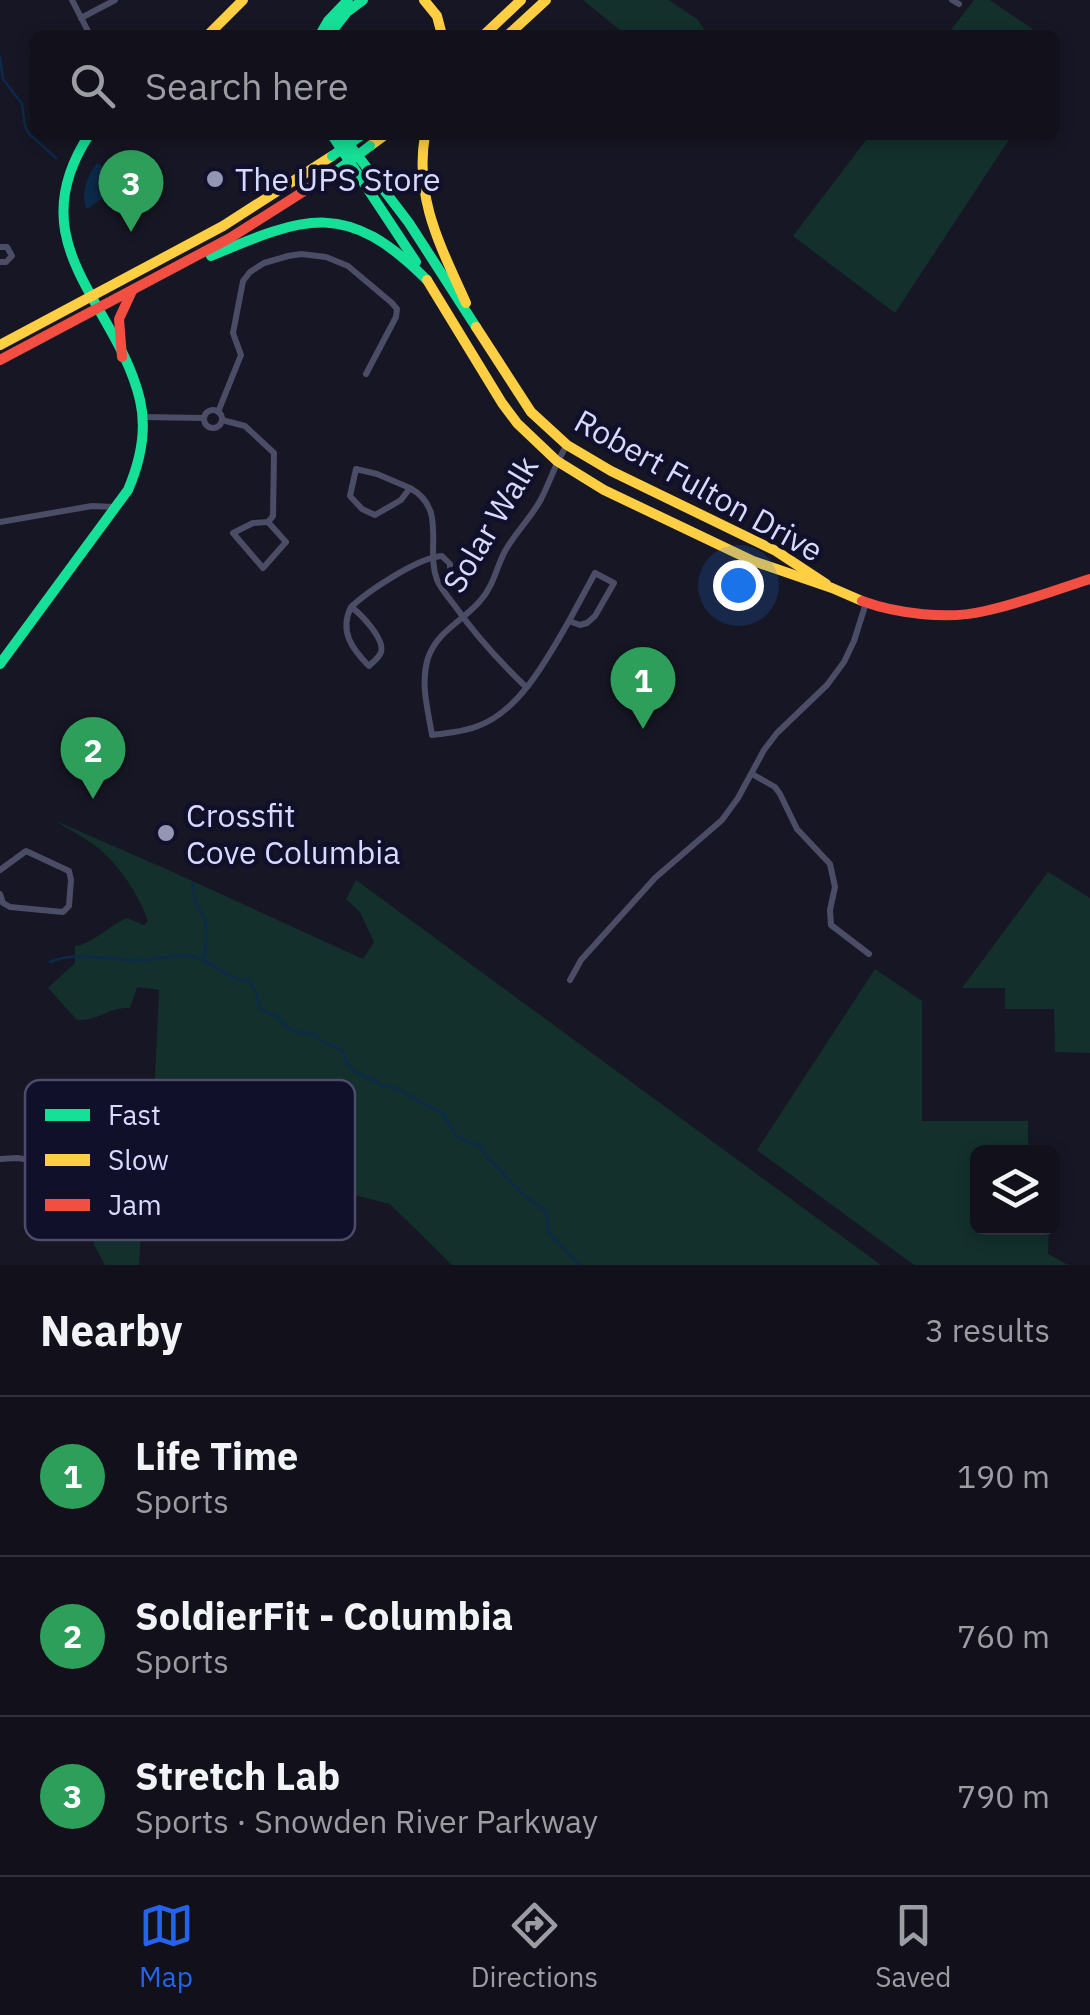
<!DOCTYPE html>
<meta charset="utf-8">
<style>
body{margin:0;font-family:"IBM Plex Sans",sans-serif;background:#1a1924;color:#f1f3f6}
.controls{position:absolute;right:30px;bottom:30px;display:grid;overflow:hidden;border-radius:15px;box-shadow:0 5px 15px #0003}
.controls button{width:90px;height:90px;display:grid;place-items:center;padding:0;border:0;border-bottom:2px solid #30303a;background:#11101b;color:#f1f3f6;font:50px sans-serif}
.you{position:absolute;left:738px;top:585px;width:35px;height:35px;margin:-25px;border:8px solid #fff;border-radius:50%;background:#1a73e8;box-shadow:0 0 0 15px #1a73e833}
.badge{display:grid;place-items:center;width:65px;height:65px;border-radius:50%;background:#2563eb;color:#fff;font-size:32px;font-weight:700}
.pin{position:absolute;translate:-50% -82px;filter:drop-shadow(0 2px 5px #0008)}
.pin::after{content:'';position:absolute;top:52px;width:35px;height:30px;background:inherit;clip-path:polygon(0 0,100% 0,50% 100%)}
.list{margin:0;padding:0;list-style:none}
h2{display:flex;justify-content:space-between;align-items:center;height:130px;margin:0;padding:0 40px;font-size:42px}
h2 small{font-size:32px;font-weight:400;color:#9c9da3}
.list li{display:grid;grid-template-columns:65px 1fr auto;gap:30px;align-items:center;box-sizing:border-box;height:160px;padding:0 40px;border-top:2px solid #30303a}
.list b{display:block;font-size:38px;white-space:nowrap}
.list p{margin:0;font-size:32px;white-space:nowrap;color:#9c9da3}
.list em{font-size:32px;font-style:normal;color:#9c9da3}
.icon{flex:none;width:55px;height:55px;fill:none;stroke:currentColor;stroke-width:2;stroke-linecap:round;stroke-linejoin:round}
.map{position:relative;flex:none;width:1090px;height:1265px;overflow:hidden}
.search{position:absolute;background:#11101b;box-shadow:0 5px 15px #0003;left:30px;right:30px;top:30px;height:110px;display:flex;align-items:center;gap:25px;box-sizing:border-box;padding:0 35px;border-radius:15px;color:#9c9da3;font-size:38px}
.sheet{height:610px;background:#11101b}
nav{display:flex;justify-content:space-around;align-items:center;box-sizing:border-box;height:140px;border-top:2px solid #30303a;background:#11101b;font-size:28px;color:#9c9da3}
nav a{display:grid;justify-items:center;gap:5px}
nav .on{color:#2563eb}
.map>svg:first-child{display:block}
.green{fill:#13302d}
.water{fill:#0c2a49}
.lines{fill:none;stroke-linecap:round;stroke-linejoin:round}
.stream{stroke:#0c2a49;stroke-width:2.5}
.street{stroke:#4b4c65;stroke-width:6}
.fast{stroke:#16e098;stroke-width:10}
.slow{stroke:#ffcf43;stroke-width:10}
.jam{stroke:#f24e42;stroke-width:10}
.fast-bridge{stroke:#16e098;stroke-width:10}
.poi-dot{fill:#9495b2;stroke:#11102a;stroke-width:4}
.labels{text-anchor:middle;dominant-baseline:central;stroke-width:9;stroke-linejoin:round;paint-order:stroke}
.poi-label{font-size:32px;fill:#d8d9ff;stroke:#11102a;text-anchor:start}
.street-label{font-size:32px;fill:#d8d9ff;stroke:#11102a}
.key{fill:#11102a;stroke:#4d4c6a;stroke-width:2.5}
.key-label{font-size:28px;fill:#d8d9ff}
</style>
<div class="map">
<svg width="1090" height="1265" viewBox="0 0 1090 1265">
<rect width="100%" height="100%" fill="#171624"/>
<g class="green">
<path d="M583,0H668L697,19L704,29L703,35H626Z"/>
<path d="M974,0H990L1041,35H947Z"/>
<path d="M870,135H1012L895,313L793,236Z"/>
<path d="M56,821L166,869L363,959L374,942L360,912L346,899L356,880L881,1265H452L390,1204L302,1182H274L234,1169L190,1134L178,1113L154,1101L159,990L137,987L130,1008C108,1007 99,1021 77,1020L48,988L75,963V946C93,944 109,925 127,918L144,925L148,921C140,897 122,870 104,853C90,840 71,831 56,821Z"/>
<path d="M1048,872L1090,898V1053L1055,1052L1054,1009H1005V988H962Z"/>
<path d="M875,969L922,1001V1121H1028V1152H978V1228H1049L1048,1254L1068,1265H914L757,1150Z"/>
<path d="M136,1230L141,1234L139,1265H105L94,1245V1231Z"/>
</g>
<path class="water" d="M97,163C106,167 114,179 114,189L89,208H86C81,192 87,176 97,163Z"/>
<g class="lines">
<g class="stream">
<path d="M0,57L3,79L22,104L25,126L29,134L56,158"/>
<path d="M193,884L195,901L204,917L207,936L204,959"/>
<path d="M50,962C81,949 112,962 144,960C162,960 181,951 199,958C216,964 230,983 248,979L256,992L259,1007L262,1010L278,1017L288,1028L301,1033L314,1034L324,1043C354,1051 338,1057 353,1070C362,1078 374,1078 383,1086C402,1085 420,1107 441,1111L457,1137L480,1146L486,1156L524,1195L546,1211L549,1233L579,1265"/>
</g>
<g class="street">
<path d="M72,0L90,35"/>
<path d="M952,0L959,4"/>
<path d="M81,18L115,0"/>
<path d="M0,247H7L12,256L6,262H0"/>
<circle cx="213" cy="419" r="9"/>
<path d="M218,412L241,355L233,333L243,281L250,272L264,263L288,256L301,254L326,257L348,266L392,303L397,309L396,317L366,374"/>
<path d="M142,417L204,418"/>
<path d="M222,420L245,426L274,453L273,516L268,522L253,523L233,533L263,568L286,542L268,522"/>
<path d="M567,445C555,463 550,483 540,501C530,519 514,534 504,553C496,569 493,587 480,601C463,621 437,631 428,658C420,684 428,710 432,735C447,733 464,732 478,726C520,711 548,657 569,621L580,625L587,623L595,616L614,583L595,573L569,621"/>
<path d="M410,488L377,474L356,469L350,496L362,509L375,515L401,500L410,488C448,509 425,548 437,580C441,589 449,598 455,606C476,636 500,662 526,687"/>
<path d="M0,522L92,506L115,507"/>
<path d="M351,607C339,631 352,649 369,666C373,662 379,658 381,652C385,639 361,614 351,607C368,591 419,557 442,556L450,564V571L446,577"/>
<path d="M752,774L775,787L780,794L797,829L830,864L835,887L830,910L831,925L869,954"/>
<path d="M0,870L26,851L69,871L71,880L69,906L63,912L10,907L3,903L0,894"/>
<path d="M570,980L581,960L655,878L722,820L738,798L764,750L777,733L827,685L844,662L854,641L866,603"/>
<path d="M0,1159L17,1158L67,1165L82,1162L114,1161"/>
</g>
<g class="fast">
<path d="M320,35L328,21L348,0"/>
<path d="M329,35L347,12L363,0"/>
<path d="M332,135L416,262"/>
<path d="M342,135L409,223L476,327"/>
<path d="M211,256C307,215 347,200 427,280"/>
<path d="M0,664L128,490C140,462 147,430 140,400C117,303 17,245 89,135"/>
</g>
<g class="slow">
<path d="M424,0L437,16L442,35"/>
<path d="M208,35L243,0"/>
<path d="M484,35L521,0"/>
<path d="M508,35L546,0"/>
<path d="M425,135C414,198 441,247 466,303"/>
<path d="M370,146L385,135"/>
<path d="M427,280L502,403L517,423L557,461L604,490L753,561L832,588L862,601"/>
<path d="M476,327L531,412L567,445L611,471L776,551L826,584"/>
<path d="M0,345L223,226L332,156"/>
</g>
<g class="jam">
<path d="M122,357L119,319L132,291"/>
<path d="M0,360L230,238L339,169"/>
<path d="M862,601C898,614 948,620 985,611C1021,603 1055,590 1090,579"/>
</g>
<g class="fast-bridge">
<path d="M332,156L362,135"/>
<path d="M339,169L370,146"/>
</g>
</g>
<g class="poi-dot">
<circle cx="215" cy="179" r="10"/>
<circle cx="166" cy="833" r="10"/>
</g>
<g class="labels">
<g class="poi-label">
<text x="235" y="179">The UPS Store</text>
<text x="186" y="815">Crossfit<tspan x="186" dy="37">Cove Columbia</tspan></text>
</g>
<g class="street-label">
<text transform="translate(699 485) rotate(29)">Robert Fulton Drive</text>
<text transform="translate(490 524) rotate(-59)">Solar Walk</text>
</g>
</g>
<rect x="25" y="1080" width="330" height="160" rx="15" class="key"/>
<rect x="45" y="1109" width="45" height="12" fill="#16e098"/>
<rect x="45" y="1154" width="45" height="12" fill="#ffcf43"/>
<rect x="45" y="1199" width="45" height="12" fill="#f24e42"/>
<g class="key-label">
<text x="108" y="1125">Fast</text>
<text x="108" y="1170">Slow</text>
<text x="108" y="1215">Jam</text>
</g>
</svg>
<div class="controls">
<button><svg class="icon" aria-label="layers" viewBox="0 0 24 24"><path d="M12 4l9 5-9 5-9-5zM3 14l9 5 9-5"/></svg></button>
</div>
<div class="you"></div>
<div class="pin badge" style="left:643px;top:729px;background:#2e9e5b">1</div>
<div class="pin badge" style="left:93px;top:799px;background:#2e9e5b">2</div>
<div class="pin badge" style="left:131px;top:232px;background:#2e9e5b">3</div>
<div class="search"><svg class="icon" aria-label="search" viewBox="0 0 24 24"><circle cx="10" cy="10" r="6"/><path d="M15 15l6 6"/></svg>Search here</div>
</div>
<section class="sheet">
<h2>Nearby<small>3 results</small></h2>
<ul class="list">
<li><span class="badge" style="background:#2e9e5b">1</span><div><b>Life Time</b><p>Sports</p></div><em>190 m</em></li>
<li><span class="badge" style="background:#2e9e5b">2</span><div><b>SoldierFit - Columbia</b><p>Sports</p></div><em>760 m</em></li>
<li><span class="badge" style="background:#2e9e5b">3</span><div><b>Stretch Lab</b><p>Sports · Snowden River Parkway</p></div><em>790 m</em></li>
</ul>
</section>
<nav>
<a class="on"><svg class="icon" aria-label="map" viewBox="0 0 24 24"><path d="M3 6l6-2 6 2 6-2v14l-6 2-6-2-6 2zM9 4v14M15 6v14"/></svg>Map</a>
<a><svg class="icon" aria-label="directions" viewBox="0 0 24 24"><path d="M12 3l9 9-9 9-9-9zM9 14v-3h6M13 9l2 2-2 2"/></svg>Directions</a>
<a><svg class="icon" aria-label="saved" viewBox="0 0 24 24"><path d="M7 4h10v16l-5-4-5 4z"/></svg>Saved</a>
</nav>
